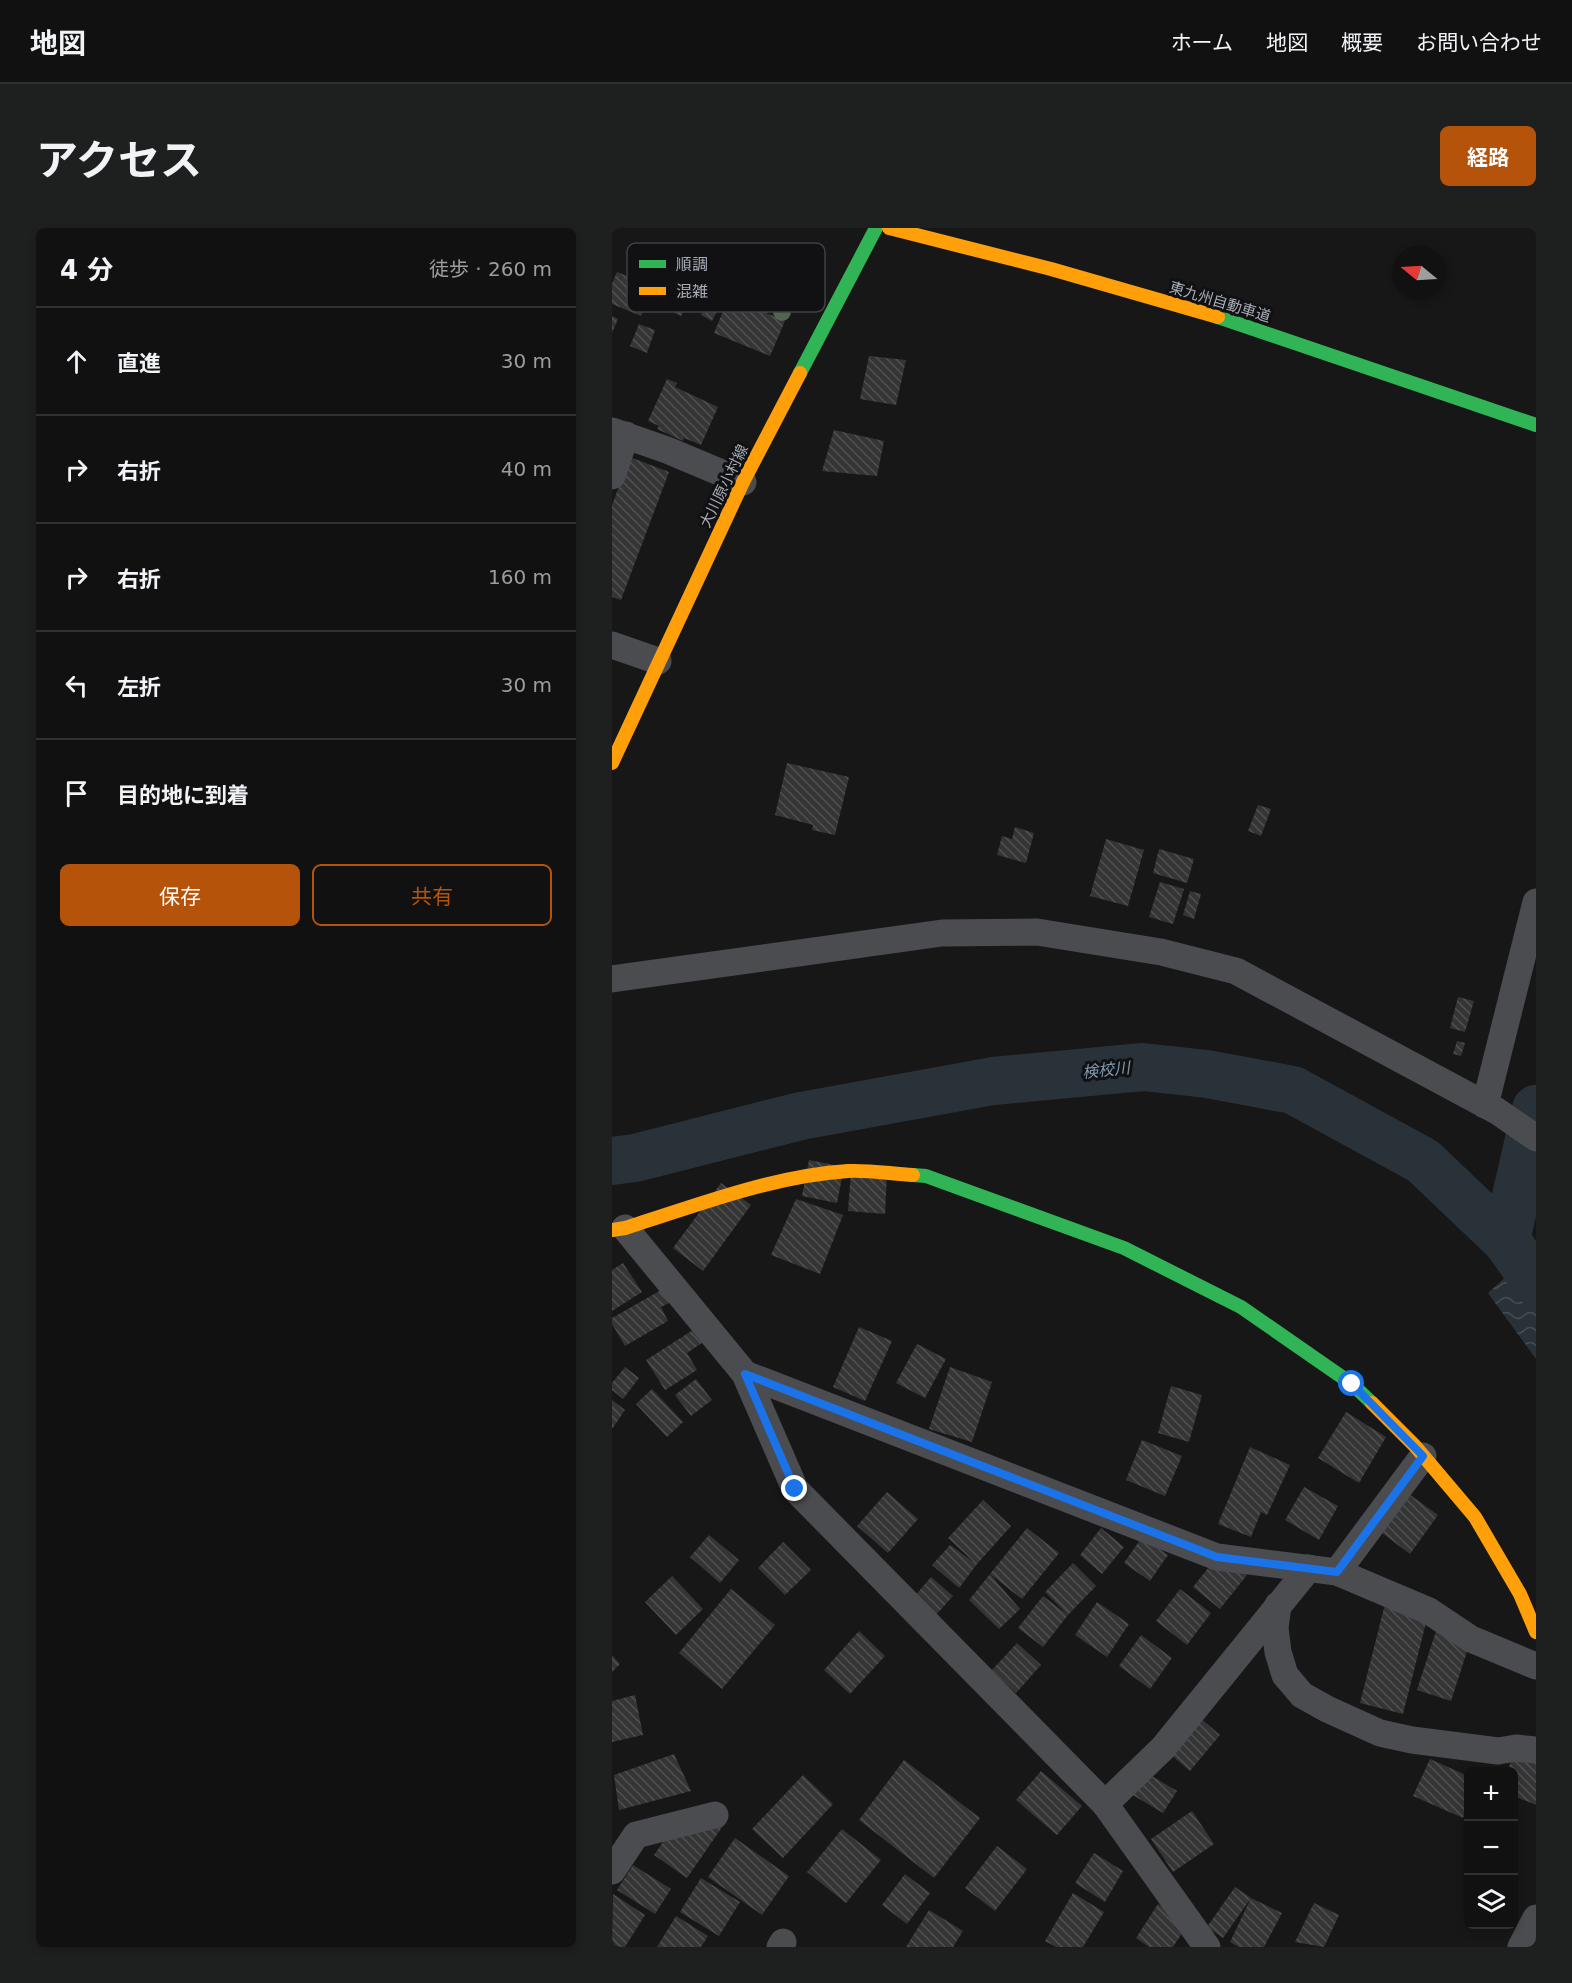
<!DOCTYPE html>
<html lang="ja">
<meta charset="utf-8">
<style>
body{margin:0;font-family:"DejaVu Sans","Noto Sans JP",sans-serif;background:#1e1f1f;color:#f1f3f6}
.controls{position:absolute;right:18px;bottom:18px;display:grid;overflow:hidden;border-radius:9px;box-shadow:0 3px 9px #0003}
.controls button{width:54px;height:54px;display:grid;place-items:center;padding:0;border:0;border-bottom:2px solid #303131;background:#111;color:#f1f3f6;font:30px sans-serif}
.compass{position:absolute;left:780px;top:18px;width:54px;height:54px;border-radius:50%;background:#111;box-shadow:0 3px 9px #0003;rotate:288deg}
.stop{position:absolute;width:18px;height:18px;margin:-14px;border:4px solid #1a73e8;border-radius:50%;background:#fff}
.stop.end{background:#1a73e8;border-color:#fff;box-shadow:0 2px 6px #0008}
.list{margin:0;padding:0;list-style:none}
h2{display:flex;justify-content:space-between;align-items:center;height:78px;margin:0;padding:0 24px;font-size:26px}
h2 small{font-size:20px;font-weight:400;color:#9c9d9f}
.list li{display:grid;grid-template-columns:39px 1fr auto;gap:18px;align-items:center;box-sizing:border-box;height:108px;padding:0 24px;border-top:2px solid #303131}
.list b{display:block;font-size:22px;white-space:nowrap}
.list em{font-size:20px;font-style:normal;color:#9c9d9f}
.actions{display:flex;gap:12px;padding:18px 24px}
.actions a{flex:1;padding:14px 0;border:2px solid #b45309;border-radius:9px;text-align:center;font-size:21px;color:#b45309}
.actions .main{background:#b45309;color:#fff}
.icon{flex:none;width:33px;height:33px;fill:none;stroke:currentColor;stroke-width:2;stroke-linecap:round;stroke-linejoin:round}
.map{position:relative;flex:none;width:924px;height:1719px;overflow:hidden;border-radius:9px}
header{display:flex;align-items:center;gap:36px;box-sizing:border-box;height:84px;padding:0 30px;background:#111;border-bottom:2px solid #303131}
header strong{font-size:28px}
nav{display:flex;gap:33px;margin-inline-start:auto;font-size:21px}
.intro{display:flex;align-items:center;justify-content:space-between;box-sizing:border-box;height:144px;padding:0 36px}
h1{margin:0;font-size:42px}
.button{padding:15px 27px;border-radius:9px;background:#b45309;color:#fff;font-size:21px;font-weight:700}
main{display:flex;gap:36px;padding:0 36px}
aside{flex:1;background:#111;border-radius:9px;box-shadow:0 3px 9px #0003}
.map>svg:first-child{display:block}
.water{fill:url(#water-waves)}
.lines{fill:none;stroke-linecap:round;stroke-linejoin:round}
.river{stroke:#2a3239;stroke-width:48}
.building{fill:url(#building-back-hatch)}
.street{stroke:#4b4c50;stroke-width:27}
.fast{stroke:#30b455;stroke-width:14}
.slow{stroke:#ff9f0a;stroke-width:14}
.tree{fill:#506451}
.route{stroke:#1a73e8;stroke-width:8}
.labels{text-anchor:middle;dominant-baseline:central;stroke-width:6;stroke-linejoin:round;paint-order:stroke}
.street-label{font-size:15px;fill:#a8adb8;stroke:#111113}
.water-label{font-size:16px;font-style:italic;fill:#7f9bb3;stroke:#111113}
.key{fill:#111113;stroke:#3e4045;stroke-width:1.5}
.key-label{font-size:16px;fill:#a8adb8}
</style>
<header>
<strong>地図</strong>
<nav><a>ホーム</a><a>地図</a><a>概要</a><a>お問い合わせ</a></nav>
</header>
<div class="intro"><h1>アクセス</h1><a class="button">経路</a></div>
<main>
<aside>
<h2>4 分<small>徒歩 · 260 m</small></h2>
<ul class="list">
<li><svg class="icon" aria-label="ahead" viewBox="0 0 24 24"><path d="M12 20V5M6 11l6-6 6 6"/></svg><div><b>直進</b></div><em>30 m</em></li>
<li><svg class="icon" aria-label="right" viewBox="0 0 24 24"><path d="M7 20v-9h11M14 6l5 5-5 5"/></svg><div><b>右折</b></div><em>40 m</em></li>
<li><svg class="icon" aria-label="right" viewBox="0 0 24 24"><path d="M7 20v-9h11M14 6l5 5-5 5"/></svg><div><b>右折</b></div><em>160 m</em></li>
<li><svg class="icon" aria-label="left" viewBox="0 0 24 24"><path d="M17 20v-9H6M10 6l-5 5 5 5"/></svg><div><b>左折</b></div><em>30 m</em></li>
<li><svg class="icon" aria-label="arrive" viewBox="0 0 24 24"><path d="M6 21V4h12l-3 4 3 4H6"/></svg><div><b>目的地に到着</b></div></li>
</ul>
<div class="actions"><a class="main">保存</a><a>共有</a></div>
</aside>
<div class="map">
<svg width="924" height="1719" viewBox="0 0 924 1719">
<defs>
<pattern id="water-waves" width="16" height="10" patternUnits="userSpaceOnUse" patternTransform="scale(1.5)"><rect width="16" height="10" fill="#2a3239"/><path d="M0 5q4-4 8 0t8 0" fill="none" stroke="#464d54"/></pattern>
<pattern id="building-back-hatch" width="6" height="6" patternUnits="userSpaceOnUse" patternTransform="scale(1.5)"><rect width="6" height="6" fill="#353536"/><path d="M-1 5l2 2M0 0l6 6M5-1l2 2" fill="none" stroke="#4f5051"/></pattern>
</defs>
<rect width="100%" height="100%" fill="#171717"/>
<path class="water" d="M924,1021V1131L876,1065Z"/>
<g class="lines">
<g class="river">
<path d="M0,933L23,930L189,888L381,853L531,839L595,846L681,862L811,933L894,1012L924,1054"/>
<path d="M894,1012L924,881"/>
</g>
</g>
<g class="building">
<path d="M5,44L42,59L29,88L0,76V56Z"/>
<path d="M66,62L79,69L69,88L56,82Z"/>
<path d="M117,69L173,93L158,128L102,105Z"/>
<path d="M95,72L108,77L100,93L89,87Z"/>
<path d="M0,88L6,91L0,105Z"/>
<path d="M27,96L43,102L35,125L18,118Z"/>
<path d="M257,128L294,132L284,177L248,171Z"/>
<path d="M55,151L65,155L63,159L106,179L89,217L72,210L71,213L45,201L47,198L36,193Z"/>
<path d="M222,202L272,213L265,248L210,243Z"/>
<path d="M18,229L57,244L9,372L0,369V277Z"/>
<path d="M175,535L237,549L223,607L200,602L201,597L163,587Z"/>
<path d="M646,577L659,581L649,608L636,603Z"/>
<path d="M403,599L422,605L414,635L385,627L390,608L400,611Z"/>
<path d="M494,611L532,622L516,678L478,668Z"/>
<path d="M547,621L582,631L575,655L541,645Z"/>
<path d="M548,654L572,661L561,696L537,689Z"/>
<path d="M578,663L589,666L582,691L571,687Z"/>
<path d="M846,769L862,773L853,804L838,800Z"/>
<path d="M845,813L853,815L849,828L841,826Z"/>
<path d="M197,932L232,939L225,975L190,968Z"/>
<path d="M239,943L275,945L273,986L236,983Z"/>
<path d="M109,955L139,977L91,1043L61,1020Z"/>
<path d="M184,971L231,987L208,1046L159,1027Z"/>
<path d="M11,1035L30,1064L0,1083V1042Z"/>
<path d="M51,1061L59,1074L49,1079L56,1093L13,1118L0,1096V1090Z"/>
<path d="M247,1099L280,1113L253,1173L221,1159Z"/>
<path d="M81,1102L90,1115L75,1125L85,1142L53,1162L34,1132Z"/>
<path d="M305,1116L334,1131L313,1170L284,1155Z"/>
<path d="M13,1139L27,1150L11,1171L0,1162V1155Z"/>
<path d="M338,1139L380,1154L360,1214L317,1201Z"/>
<path d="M84,1151L100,1172L79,1188L63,1167Z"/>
<path d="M559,1158L590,1167L577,1214L546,1205Z"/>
<path d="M40,1161L71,1194L55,1209L24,1176Z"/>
<path d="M0,1172L13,1182L0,1201Z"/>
<path d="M734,1184L774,1209L747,1255L706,1230Z"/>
<path d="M530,1212L570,1228L553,1268L514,1252Z"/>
<path d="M638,1219L678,1237L655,1287L649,1284L639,1309L606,1296Z"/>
<path d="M692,1259L726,1278L707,1312L673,1292Z"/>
<path d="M275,1264L306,1291L276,1325L245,1298Z"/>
<path d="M797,1266L826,1287L798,1326L770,1305Z"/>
<path d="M371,1272L399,1298L365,1336L347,1360L320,1337L338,1317L363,1335L336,1310Z"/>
<path d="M415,1300L447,1325L410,1371L378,1346Z"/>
<path d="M489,1300L512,1319L490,1346L468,1327Z"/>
<path d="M97,1307L127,1332L108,1355L78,1329Z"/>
<path d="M530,1309L556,1327L538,1353L512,1335Z"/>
<path d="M171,1314L199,1342L173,1367L146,1340Z"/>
<path d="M605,1329L635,1347L608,1381L581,1359Z"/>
<path d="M461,1335L484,1358L456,1387L431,1419L406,1400L431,1368L456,1387L433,1364Z"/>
<path d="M378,1346L408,1381L387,1401L357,1372Z"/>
<path d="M60,1348L91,1381L64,1407L33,1374Z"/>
<path d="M319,1349L341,1368L323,1388L302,1369Z"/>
<path d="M119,1361L163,1397L110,1461L67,1425Z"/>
<path d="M568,1361L599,1385L575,1417L544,1393Z"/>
<path d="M774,1372L817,1383L791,1486L748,1475Z"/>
<path d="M485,1374L517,1396L495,1429L463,1407Z"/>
<path d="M825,1400L859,1411L839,1473L805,1462Z"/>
<path d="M247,1403L273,1428L238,1466L212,1442Z"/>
<path d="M529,1407L560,1430L538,1461L507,1438Z"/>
<path d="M405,1415L429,1437L404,1465L380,1442Z"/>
<path d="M0,1427L8,1436L0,1444Z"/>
<path d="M23,1467L31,1507L0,1514V1473Z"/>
<path d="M581,1484L608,1507L578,1543L551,1520Z"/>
<path d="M904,1520L924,1527V1577L902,1568V1544H895Z"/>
<path d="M62,1526L79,1563L7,1582L2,1547Z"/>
<path d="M818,1531L856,1548V1578L851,1590L801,1568Z"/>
<path d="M292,1532L368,1590L322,1650L247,1592Z"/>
<path d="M429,1543L470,1578L445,1607L404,1572Z"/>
<path d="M533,1544L565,1563L551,1585L519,1566Z"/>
<path d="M191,1547L221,1576L171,1630L140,1601Z"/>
<path d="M580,1583L602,1616L561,1644L539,1611Z"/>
<path d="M115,1592L75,1650L42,1627L58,1604Z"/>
<path d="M230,1601L269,1632L234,1675L195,1644Z"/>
<path d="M123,1610L177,1648L150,1687L96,1649Z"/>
<path d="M385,1618L415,1641L383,1683L353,1660Z"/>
<path d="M482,1625L511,1643L493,1674L463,1655Z"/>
<path d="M21,1637L59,1661L43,1686L5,1662Z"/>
<path d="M293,1646L318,1665L295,1696L270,1677Z"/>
<path d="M89,1650L128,1674L107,1708L68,1684Z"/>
<path d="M623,1659L639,1670L611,1710L595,1699Z"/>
<path d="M461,1665L492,1684L471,1719H444L433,1713Z"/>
<path d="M1,1666L33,1687L13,1719H0Z"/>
<path d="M639,1670L670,1685L652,1719H627L618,1714Z"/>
<path d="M702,1675L727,1687L712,1719L683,1714Z"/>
<path d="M546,1676L576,1696L561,1719H537L524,1710Z"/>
<path d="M317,1682L351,1703L341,1719H294Z"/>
<path d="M64,1688L96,1708L89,1719H45Z"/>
</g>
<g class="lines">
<g class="street">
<path d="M0,203L55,222L131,254"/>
<path d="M0,248L14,207"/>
<path d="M0,417L46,433"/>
<path d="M0,751L330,705L425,704L549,724L624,743L885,883L924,910"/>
<path d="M873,877L924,674"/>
<path d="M13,1000L133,1146L183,1261L493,1576L595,1719"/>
<path d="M133,1146L605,1329L725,1344L817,1383L859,1411L924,1438"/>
<path d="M725,1344L811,1228"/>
<path d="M666,1377L663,1400L666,1424L673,1447L690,1467L715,1481L768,1505L800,1512L886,1523L904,1520L924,1522"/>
<path d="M493,1576L551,1520L697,1340"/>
<path d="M0,1643L24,1607L103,1587"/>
<path d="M168,1719L171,1714"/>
<path d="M909,1719L924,1690"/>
</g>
<g class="fast">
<path d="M606,89L924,197"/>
<path d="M188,145L264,0"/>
<path d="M301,947L314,948L512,1020L629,1079L740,1156L760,1175"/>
</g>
<g class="slow">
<path d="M277,0L439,41L606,89"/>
<path d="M0,535L131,254L188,145"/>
<path d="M0,1002L13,1000C86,977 160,948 236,943C258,942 280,946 301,947"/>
<path d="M760,1175L803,1218L863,1289L908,1366L924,1404"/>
</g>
</g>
<g class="tree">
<circle cx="153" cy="76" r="9"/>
<circle cx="170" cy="84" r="9"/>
</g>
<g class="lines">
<path class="route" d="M183,1261L133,1146L605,1329L725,1344L811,1228L740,1156"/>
</g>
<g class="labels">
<g class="street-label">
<text transform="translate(608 74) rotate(17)">東九州自動車道</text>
<text transform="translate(112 258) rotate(-64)">大川原小村線</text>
</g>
<g class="water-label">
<text transform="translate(494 842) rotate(-6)">検校川</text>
</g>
</g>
<rect x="15" y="15" width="198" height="69" rx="9" class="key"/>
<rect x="27" y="32" width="27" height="8" fill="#30b455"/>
<rect x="27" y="59" width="27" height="8" fill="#ff9f0a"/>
<g class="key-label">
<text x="64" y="42">順調</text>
<text x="64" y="69">混雑</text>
</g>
</svg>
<div class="controls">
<button>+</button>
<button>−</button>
<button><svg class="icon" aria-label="layers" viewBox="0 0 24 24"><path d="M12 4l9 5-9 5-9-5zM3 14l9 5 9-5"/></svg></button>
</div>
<svg class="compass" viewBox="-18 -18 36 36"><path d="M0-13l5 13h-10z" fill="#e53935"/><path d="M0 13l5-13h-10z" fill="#9c9d9f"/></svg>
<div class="stop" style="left:740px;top:1156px"></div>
<div class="stop end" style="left:183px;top:1261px"></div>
</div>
</main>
